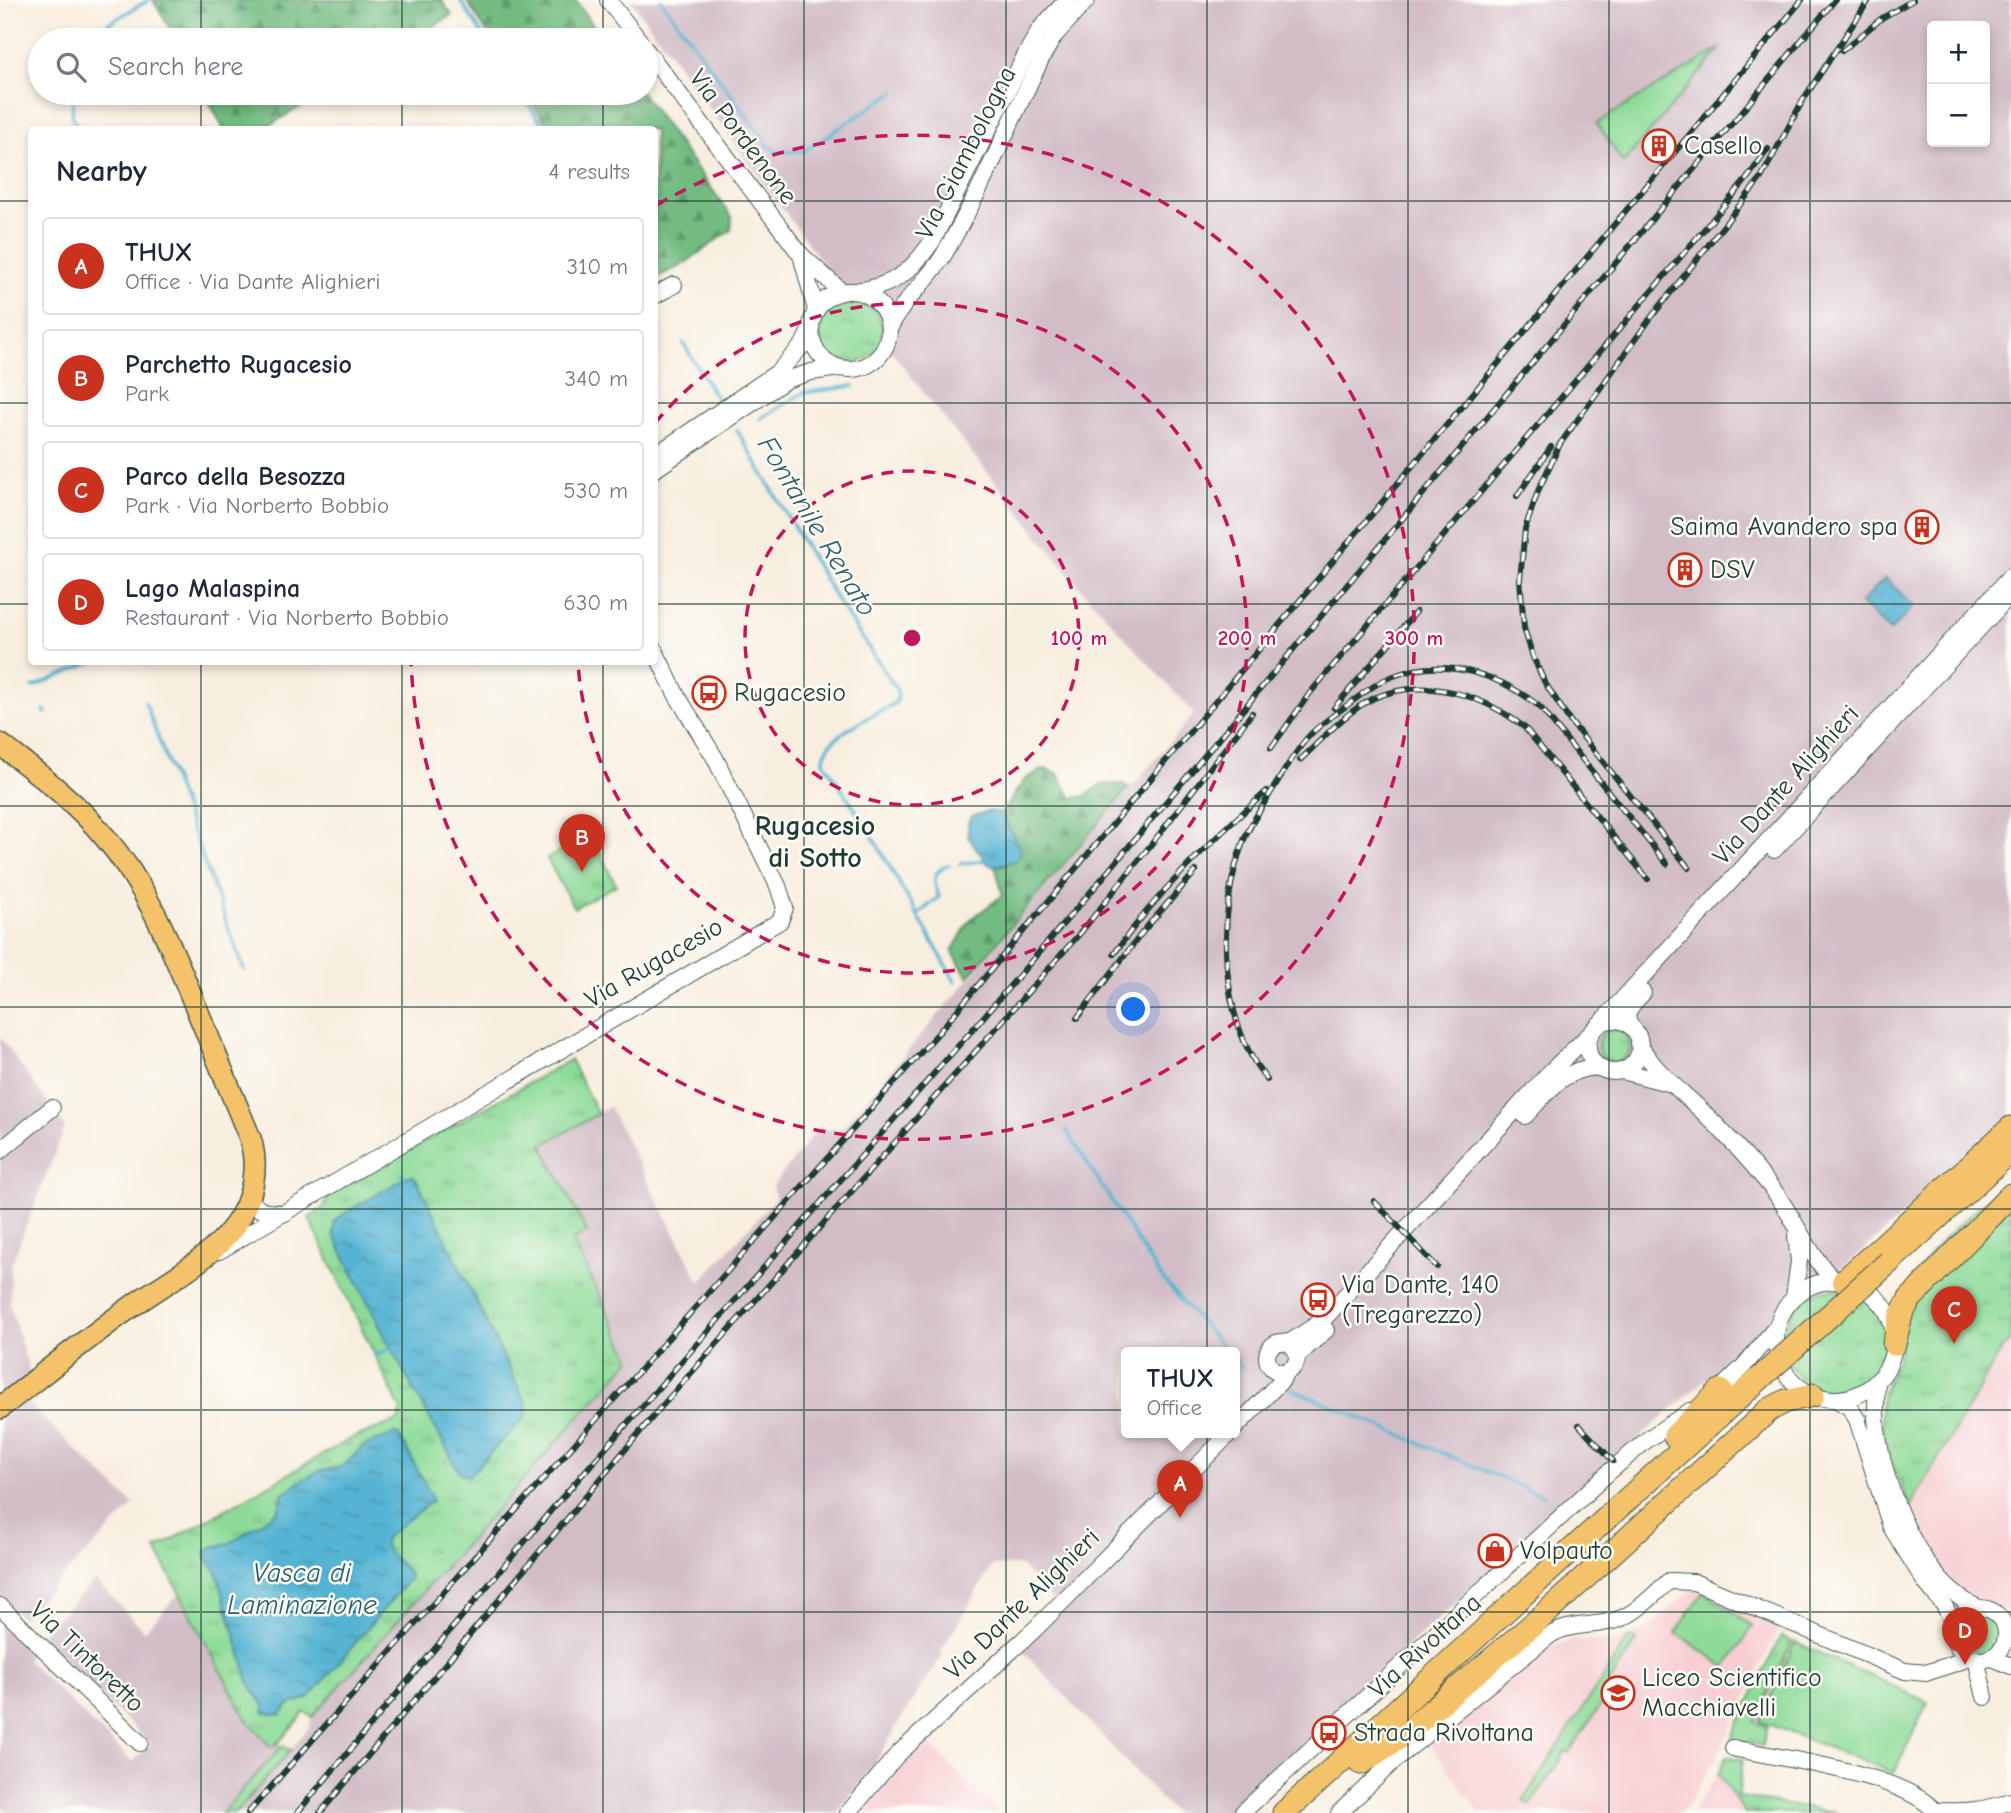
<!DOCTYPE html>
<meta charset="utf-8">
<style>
body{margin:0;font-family:"Comic Neue",sans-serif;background:#f6f6f7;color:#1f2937}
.controls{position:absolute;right:21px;top:21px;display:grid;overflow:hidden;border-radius:7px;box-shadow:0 4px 10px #0003}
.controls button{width:63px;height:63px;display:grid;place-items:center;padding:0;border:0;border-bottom:2px solid #e0e1e3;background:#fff;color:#1f2937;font:35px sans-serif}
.you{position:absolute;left:1134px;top:1010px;width:24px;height:24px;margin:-18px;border:5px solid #fff;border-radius:50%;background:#1a73e8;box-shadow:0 0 0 10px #1a73e833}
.badge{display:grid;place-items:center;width:46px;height:46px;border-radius:50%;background:#c8321e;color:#fff;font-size:23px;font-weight:700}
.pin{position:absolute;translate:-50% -58px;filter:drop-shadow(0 2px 4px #0008)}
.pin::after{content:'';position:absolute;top:37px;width:24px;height:21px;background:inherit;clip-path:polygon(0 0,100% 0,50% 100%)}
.popup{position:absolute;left:1121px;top:1347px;width:119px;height:91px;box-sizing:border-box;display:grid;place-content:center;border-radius:7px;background:#fff;filter:drop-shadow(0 2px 5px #0005);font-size:23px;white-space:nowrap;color:#747a83}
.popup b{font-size:26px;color:#1f2937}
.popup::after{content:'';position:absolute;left:50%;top:100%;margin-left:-14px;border:14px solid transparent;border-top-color:#fff}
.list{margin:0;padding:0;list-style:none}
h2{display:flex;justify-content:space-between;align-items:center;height:91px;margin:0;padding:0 28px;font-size:30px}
h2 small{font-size:23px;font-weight:400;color:#747a83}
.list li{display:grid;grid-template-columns:46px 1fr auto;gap:21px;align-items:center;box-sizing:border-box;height:98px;margin:0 14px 14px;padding:0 14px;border:2px solid #e0e1e3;border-radius:7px}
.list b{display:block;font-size:26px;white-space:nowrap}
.list p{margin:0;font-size:23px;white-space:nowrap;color:#747a83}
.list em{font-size:23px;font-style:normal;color:#747a83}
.icon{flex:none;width:38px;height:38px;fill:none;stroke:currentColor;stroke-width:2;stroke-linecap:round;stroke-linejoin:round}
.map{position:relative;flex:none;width:2011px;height:1813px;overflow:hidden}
.search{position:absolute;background:#fff;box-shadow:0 4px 10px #0003;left:28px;top:28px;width:630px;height:77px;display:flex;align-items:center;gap:18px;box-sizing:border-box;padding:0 24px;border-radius:38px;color:#747a83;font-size:26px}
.panel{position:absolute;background:#fff;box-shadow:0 4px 10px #0003;left:28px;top:126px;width:630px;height:539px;border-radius:7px}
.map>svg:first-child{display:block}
.built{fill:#f7cfd3}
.industrial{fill:#d2bdc7;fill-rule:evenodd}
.grass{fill:url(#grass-tufts);stroke:#568c66;stroke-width:2}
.forest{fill:url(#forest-firs);stroke:#487c5a;stroke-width:2}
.garden{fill:#8edb99;stroke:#568c66;stroke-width:2}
.water{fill:url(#water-ripples);stroke:#3a7884;stroke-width:2}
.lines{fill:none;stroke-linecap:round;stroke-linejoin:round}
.stream{stroke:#55b4d3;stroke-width:3.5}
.minor-casing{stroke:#40584e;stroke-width:18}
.major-casing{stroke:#40584e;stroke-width:24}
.highway-casing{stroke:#40584e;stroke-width:25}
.minor{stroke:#fff;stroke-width:16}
.major{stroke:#f4c26a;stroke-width:21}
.highway{stroke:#f4c26a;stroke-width:23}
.rail-casing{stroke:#1f3d34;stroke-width:6}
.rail{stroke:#fdfcf7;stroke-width:3.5;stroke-dasharray:10;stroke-linecap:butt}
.highway-bridge-casing{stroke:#40584e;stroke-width:25;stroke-linecap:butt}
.highway-bridge{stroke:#f4c26a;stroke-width:23}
.grid{fill:none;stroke:#1f3d34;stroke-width:2;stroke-opacity:0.55}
.ring{fill:none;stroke:#c2185b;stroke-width:3.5;stroke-dasharray:12 9}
.labels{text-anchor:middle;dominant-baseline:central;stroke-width:5;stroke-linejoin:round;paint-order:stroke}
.street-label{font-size:26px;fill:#1f3d34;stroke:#fdfcf7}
.poi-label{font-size:26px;fill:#1f3d34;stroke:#fdfcf7;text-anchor:start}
.water-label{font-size:28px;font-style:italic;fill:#2f6164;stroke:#fdfcf7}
.neighbourhood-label{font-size:28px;font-weight:bold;fill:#1f3d34;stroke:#fdfcf7}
.centre{fill:#c2185b;stroke:#fdfcf7;stroke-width:3.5}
.ring-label{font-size:21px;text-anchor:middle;font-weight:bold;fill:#c2185b;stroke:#fdfcf7;stroke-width:5;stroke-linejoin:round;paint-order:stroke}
</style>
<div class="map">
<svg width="2011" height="1813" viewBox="0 0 2011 1813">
<defs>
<pattern id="grass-tufts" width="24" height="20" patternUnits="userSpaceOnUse" patternTransform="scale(1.75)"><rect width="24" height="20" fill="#8edb99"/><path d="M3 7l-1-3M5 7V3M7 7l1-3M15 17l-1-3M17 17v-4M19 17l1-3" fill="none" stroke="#73b37e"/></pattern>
<pattern id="forest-firs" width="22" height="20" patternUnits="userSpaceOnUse" patternTransform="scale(1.75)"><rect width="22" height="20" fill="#72bb81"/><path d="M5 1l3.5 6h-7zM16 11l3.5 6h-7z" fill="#5d996a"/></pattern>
<pattern id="water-ripples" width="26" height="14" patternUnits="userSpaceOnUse" patternTransform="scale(1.75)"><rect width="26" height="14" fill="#55b4d3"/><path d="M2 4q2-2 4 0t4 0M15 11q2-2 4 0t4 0" fill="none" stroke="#4694ac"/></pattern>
</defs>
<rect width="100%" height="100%" fill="#fdfcf7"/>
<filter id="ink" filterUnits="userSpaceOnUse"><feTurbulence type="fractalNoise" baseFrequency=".0143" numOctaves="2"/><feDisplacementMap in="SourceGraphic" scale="14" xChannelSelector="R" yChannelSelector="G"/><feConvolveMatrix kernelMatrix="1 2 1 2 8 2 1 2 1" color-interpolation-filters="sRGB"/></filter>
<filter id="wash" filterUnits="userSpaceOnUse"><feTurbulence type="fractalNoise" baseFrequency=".00686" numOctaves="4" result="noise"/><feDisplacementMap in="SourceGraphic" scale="28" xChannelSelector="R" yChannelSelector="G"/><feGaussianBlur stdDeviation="1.57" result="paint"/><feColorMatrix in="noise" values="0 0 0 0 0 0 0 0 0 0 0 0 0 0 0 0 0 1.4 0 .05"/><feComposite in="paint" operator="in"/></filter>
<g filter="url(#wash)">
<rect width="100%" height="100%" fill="#f8eedf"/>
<g class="built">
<path d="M2011,1340V1614L1961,1590L1936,1562L1924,1542L1910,1507L2003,1347Z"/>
<path d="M1692,1589H1701L1779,1627L1719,1754L1682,1813H1479L1428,1741L1549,1646L1578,1639L1610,1642L1646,1630Z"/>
<path d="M926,1740L998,1813H860Z"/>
<path d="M1718,1773L1745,1813H1692Z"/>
</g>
<g class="industrial">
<path d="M631,0H2011V1119L1852,1260L1702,1382L1371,1679L1232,1813H1174L1021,1649L1057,1605L1020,1565L992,1566L941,1651L944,1654L916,1694L873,1766L837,1813H235L309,1728L312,1717L561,1437L572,1239L587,1231L541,1145L609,1107L700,1282L776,1198L772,1187L819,1127L840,1131L1194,714L1083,591L931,402L809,245ZM1932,26H1985V142H1932ZM1718,50L1624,162H1623L1597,123ZM1126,1352H1234V1432H1126Z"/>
<path d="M0,1037L65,1127L11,1265L10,1305L31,1377L0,1402Z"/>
<path d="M24,1400L134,1505L22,1618L0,1596V1419Z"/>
<path d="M95,1580L144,1631L180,1593L247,1720L270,1747L277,1744L282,1746L222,1813H10L0,1805V1619L33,1650L26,1659L132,1762L151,1744L40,1636Z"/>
</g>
<g class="grass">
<circle cx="850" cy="331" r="32"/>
<path d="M591,834L616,885L574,908L547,859Z"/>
<circle cx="1614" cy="1046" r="16"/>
<path d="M570,1060L598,1114L542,1145L587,1232L572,1240L631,1359L312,1717L305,1712L277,1744L271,1747L247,1720L156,1549L354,1437L398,1421L401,1410L309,1218L324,1207L328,1196Z"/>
<path d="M2011,1179V1340L2003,1347L1910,1507C1898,1475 1873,1426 1883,1393C1888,1379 1896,1367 1899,1353C1903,1332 1903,1309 1910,1289C1925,1246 1978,1209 2011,1179Z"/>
<circle cx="1835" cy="1340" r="51"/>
<path d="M1781,1636L1792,1642L1755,1722L1767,1726L1763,1746L1731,1739Z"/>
<path d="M282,1746L291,1750L235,1813H222Z"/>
<path d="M1726,1756L1743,1759L1738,1797L1838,1813H1745L1718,1773Z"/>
</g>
<g class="forest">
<path d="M153,0H441L452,15L410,40H177Z"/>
<path d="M466,0H575L604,40H492Z"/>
<path d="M205,93H324L263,129L224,130Z"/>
<path d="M526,93H642L732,217L731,230L681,266L655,278L654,130L550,129Z"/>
<path d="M1045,769L1057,773L1072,798L1086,796L1100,785L1123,784L1129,788L968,977L952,951L970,920L1003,895L995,866L1004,865L1020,855L1021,851L1001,813L1026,778Z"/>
</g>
<g class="garden">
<path d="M1721,48L1623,163L1597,123Z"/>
<path d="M1703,1592L1753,1626L1726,1667L1676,1633Z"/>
<circle cx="1980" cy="1634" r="20"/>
<path d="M1629,1637L1636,1641L1604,1691L1608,1693L1569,1753L1566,1751L1530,1805L1523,1801Z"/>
<path d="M1795,1642L1928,1702L1894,1773L1760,1721Z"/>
</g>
<g class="water">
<path d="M1885,578L1914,606L1890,631L1861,603Z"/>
<path d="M990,811L1001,813L1021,851L1015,861L995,866L988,864L968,837V823L972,816Z"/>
<path d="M408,1176H414L418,1182L527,1405L526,1416L468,1476L460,1473L387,1341L333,1233L335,1221L342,1215Z"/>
<path d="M394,1434L399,1435L431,1495L432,1501L386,1537L384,1542C386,1557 406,1563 410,1578L310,1697C298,1703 286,1702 281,1715L264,1713V1705L250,1685L216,1570L208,1562L205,1552L213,1547L230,1543L278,1511L283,1493L308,1477L316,1472L341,1467L347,1463L363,1446Z"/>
</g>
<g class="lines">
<g class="stream">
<path d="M460,0L486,40"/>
<path d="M661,0L769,146L776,152L804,151L896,91"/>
<path d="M80,40L149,0"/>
<path d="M73,93L72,117L79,130"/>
<path d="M521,93L546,130"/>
<path d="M683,343L718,401"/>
<path d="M760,419L803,393L854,386"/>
<path d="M737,430L838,602L897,690L898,697L895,703C875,717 822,734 824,762L870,832L955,981"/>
<path d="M33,687L93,662"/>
<path d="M145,702L244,970"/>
<path d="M44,710L46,713"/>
<path d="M960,864L985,860"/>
<path d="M917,915L939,897C933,881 932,871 949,865"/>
<path d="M1066,1130L1160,1276L1227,1352"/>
<path d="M402,1173L404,1178"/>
<path d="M375,1356L391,1348"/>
<path d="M1234,1360L1241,1367"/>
<path d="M1292,1389L1544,1496"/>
</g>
</g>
</g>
<g filter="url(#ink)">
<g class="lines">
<defs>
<g id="minor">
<path d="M608,0L639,40"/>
<path d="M646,50L801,255L842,292"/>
<path d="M801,255L816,310"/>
<circle cx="850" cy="330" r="39"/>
<path d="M855,291C894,287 912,271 933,240L1025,56L1040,29L1067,0"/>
<path d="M654,296L674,285"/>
<path d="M889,329C904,298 926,283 943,256C981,192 1010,122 1043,55L1055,35L1087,0"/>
<path d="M654,456L778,372L803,345L811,328"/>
<path d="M654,470L786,380L811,372L840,368"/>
<path d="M1774,850L2011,594"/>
<circle cx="1614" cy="1046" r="26"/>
<path d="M1630,1026C1622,1012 1634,1003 1643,993"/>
<path d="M1597,1027L2011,576"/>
<path d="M1639,1044C1655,1072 1679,1089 1702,1111C1726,1134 1750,1161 1771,1187C1795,1217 1807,1254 1835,1281"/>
<path d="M1622,1071L1668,1083"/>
<path d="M1525,1116C1546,1094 1567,1064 1600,1068"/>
<path d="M0,1151L52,1108"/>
<path d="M249,1195C255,1213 269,1213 285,1213"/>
<path d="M219,1251L780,921L785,908L778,886L715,758L676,694L654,649"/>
<circle cx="1835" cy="1340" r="59"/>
<path d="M1794,1297L1799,1261L1796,1236"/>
<circle cx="1282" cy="1357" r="15"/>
<path d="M1289,1343L1322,1321L1551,1071L1592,1032"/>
<path d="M1297,1356L1326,1330"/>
<path d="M1877,1381C1876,1398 1875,1414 1877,1430C1884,1488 1921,1585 1979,1608"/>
<path d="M1712,1397L1743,1367L1777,1326"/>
<path d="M1835,1399L1849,1407L1857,1419L1891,1527L1925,1582L1944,1605L1955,1626"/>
<path d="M1234,1429L1282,1380L1286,1371"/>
<path d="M0,1606L140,1743"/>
<circle cx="1980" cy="1634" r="26"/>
<path d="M1990,1657L2011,1666"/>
<path d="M1976,1659L1985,1697"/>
<path d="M1733,1748C1786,1760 1903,1773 1937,1813"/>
<path d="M1935,1811C1962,1812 1986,1811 2011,1801"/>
<path d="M848,1813L897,1755L1035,1629L1231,1432"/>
<path d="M1242,1813L1608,1473L1648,1439L1690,1411"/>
<path d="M1339,1813L1397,1758L1549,1636C1570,1621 1599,1628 1622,1618C1640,1610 1655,1593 1669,1581L1694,1582L1905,1671L1926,1673L1970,1658"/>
</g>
<path id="major" d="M0,744C37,773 74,800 104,836C146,885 169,941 193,1000C212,1046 231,1092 250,1138C259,1167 253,1200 235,1225C210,1260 166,1282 131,1307C86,1339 43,1374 0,1408"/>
<g id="highway">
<path d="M1889,1262L2011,1151"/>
<path d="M1844,1281L2011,1128"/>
<path d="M1894,1344L1901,1315L1910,1299L2011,1195"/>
<path d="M1675,1436L1720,1391"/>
<path d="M1361,1763L1403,1735L1545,1614L1769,1410L1786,1401L1813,1395"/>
<path d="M1284,1813L1759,1379"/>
</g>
</defs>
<use href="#minor" class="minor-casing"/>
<use href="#major" class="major-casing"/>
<use href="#highway" class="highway-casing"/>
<use href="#minor" class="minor"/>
<use href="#major" class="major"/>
<use href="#highway" class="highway"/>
<defs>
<g id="rail">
<path d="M1842,51L1882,18L1913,0"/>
<path d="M1517,496L1551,447"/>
<path d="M1334,708L1416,612"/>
<path d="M1271,748L1310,693L1746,180L1768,149"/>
<path d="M1300,760C1323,739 1346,711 1374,698C1426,676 1484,695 1525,728L1648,879"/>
<path d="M1689,868L1570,721L1545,683L1533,657L1524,628L1520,579L1525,529L1538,491L1560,444L1650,319L1761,178L1803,100L1869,0"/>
<path d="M1114,954C1157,892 1211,841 1267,791"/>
<path d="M1077,1018L1145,929L1196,871"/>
<path d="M1267,1080C1218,1018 1216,911 1244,840C1251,822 1263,806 1273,789C1284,772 1295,751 1309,736C1319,725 1334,715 1346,706C1360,696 1375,683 1391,677C1442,656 1498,673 1540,707L1667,864"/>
<path d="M1374,1201L1437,1267"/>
<path d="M1579,1425L1613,1461"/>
<path d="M248,1813L939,1032L1802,0"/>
<path d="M297,1813L553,1508L980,1021L1100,881L1835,0"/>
<path d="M320,1813L661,1407L1082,931L1161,832L1252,713"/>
</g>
</defs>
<use href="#rail" class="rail-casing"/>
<use href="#rail" class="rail"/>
<defs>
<path id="highway-bridge" d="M1759,1379L1889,1262"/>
</defs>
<use href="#highway-bridge" class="highway-bridge-casing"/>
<use href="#highway-bridge" class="highway-bridge"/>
</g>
</g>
<path class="grid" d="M201,0V40M402,0V40M603,0V40M804,0V1813M1006,0V1813M1207,0V1813M1408,0V1813M1609,0V1813M1810,0V1813M201,93V130M402,93V130M603,93V130M0,201H32M654,201H2011M0,403H32M654,403H2011M0,604H32M654,604H2011M201,662V1813M402,662V1813M603,662V1813M0,806H2011M0,1007H2011M0,1209H2011M0,1410H2011M0,1612H2011"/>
<g class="ring">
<circle cx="912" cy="638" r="167"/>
<path d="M655 423A335 335 0 1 1 578 664"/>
<path d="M657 205A502 502 0 1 1 411 664"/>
</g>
<defs>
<symbol id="building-ring" viewBox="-11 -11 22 22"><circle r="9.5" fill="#fdfcf7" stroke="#c8321e" stroke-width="1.5"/><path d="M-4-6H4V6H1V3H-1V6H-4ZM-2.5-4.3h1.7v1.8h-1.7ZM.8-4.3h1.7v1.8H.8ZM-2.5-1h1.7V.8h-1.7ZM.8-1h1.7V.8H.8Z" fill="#c8321e"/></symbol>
<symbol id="bus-ring" viewBox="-11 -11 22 22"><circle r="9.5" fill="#fdfcf7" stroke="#c8321e" stroke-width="1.5"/><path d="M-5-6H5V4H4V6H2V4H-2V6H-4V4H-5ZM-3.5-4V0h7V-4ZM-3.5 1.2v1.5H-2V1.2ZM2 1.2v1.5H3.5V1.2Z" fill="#c8321e"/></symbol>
<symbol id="shop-ring" viewBox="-11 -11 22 22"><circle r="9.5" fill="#fdfcf7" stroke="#c8321e" stroke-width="1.5"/><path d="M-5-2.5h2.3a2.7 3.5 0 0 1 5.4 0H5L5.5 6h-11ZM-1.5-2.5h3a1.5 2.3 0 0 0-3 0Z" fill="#c8321e"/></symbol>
<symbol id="school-ring" viewBox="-11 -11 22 22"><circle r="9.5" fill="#fdfcf7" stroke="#c8321e" stroke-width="1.5"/><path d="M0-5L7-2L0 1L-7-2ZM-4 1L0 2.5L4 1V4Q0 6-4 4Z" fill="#c8321e"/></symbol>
</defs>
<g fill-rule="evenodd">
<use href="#building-ring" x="1640" y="127" width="38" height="38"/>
<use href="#building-ring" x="1903" y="508" width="38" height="38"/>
<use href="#building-ring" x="1666" y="551" width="38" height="38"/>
<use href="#bus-ring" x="690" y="674" width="38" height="38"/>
<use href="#bus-ring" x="1299" y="1281" width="38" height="38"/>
<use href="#shop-ring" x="1476" y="1532" width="38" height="38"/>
<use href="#school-ring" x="1599" y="1674" width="38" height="38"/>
<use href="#bus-ring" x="1310" y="1714" width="38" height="38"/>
</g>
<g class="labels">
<g class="street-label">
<text transform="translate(743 137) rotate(53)">Via Pordenone</text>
<text transform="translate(966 153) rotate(-63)">Via Giambologna</text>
<text transform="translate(1786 785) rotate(-48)">Via Dante Alighieri</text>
<text transform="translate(654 963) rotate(-30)">Via Rugacesio</text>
<text transform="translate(1022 1604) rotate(-44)">Via Dante Alighieri</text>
<text transform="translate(1425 1646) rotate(-42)">Via Rivoltana</text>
<text transform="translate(87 1657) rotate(44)">Via Tintoretto</text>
</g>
<g class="poi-label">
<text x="1684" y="146">Casello</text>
<text x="1898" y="527" text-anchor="end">Saima Avandero spa</text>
<text x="1710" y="570">DSV</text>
<text x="734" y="693">Rugacesio</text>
<text x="1342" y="1285">Via Dante, 140<tspan x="1342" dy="30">(Tregarezzo)</tspan></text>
<text x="1520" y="1551">Volpauto</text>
<text x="1642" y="1678">Liceo Scientifico<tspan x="1642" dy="30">Macchiavelli</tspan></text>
<text x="1354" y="1733">Strada Rivoltana</text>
</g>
<g class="water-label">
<text transform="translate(817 526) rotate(59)">Fontanile Renato</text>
<text x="302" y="1573">Vasca di<tspan x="302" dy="32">Laminazione</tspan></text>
</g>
<g class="neighbourhood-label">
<text x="815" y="826">Rugacesio<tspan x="815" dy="32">di Sotto</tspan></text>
</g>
</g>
<circle cx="912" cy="638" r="10" class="centre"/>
<g class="ring-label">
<text x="1079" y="645">100 m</text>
<text x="1247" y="645">200 m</text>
<text x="1414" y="645">300 m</text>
</g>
</svg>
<div class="controls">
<button>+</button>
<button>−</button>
</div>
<div class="you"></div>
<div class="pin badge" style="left:1180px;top:1518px">A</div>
<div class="popup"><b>THUX</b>Office</div>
<div class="pin badge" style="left:582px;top:872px">B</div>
<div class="pin badge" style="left:1954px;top:1344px">C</div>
<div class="pin badge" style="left:1965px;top:1665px">D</div>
<div class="search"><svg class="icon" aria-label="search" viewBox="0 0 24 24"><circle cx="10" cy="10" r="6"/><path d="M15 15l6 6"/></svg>Search here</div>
<section class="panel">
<h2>Nearby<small>4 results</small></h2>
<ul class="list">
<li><span class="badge">A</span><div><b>THUX</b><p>Office · Via Dante Alighieri</p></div><em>310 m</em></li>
<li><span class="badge">B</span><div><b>Parchetto Rugacesio</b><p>Park</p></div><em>340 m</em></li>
<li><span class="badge">C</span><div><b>Parco della Besozza</b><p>Park · Via Norberto Bobbio</p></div><em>530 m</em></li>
<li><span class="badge">D</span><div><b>Lago Malaspina</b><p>Restaurant · Via Norberto Bobbio</p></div><em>630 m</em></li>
</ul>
</section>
</div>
